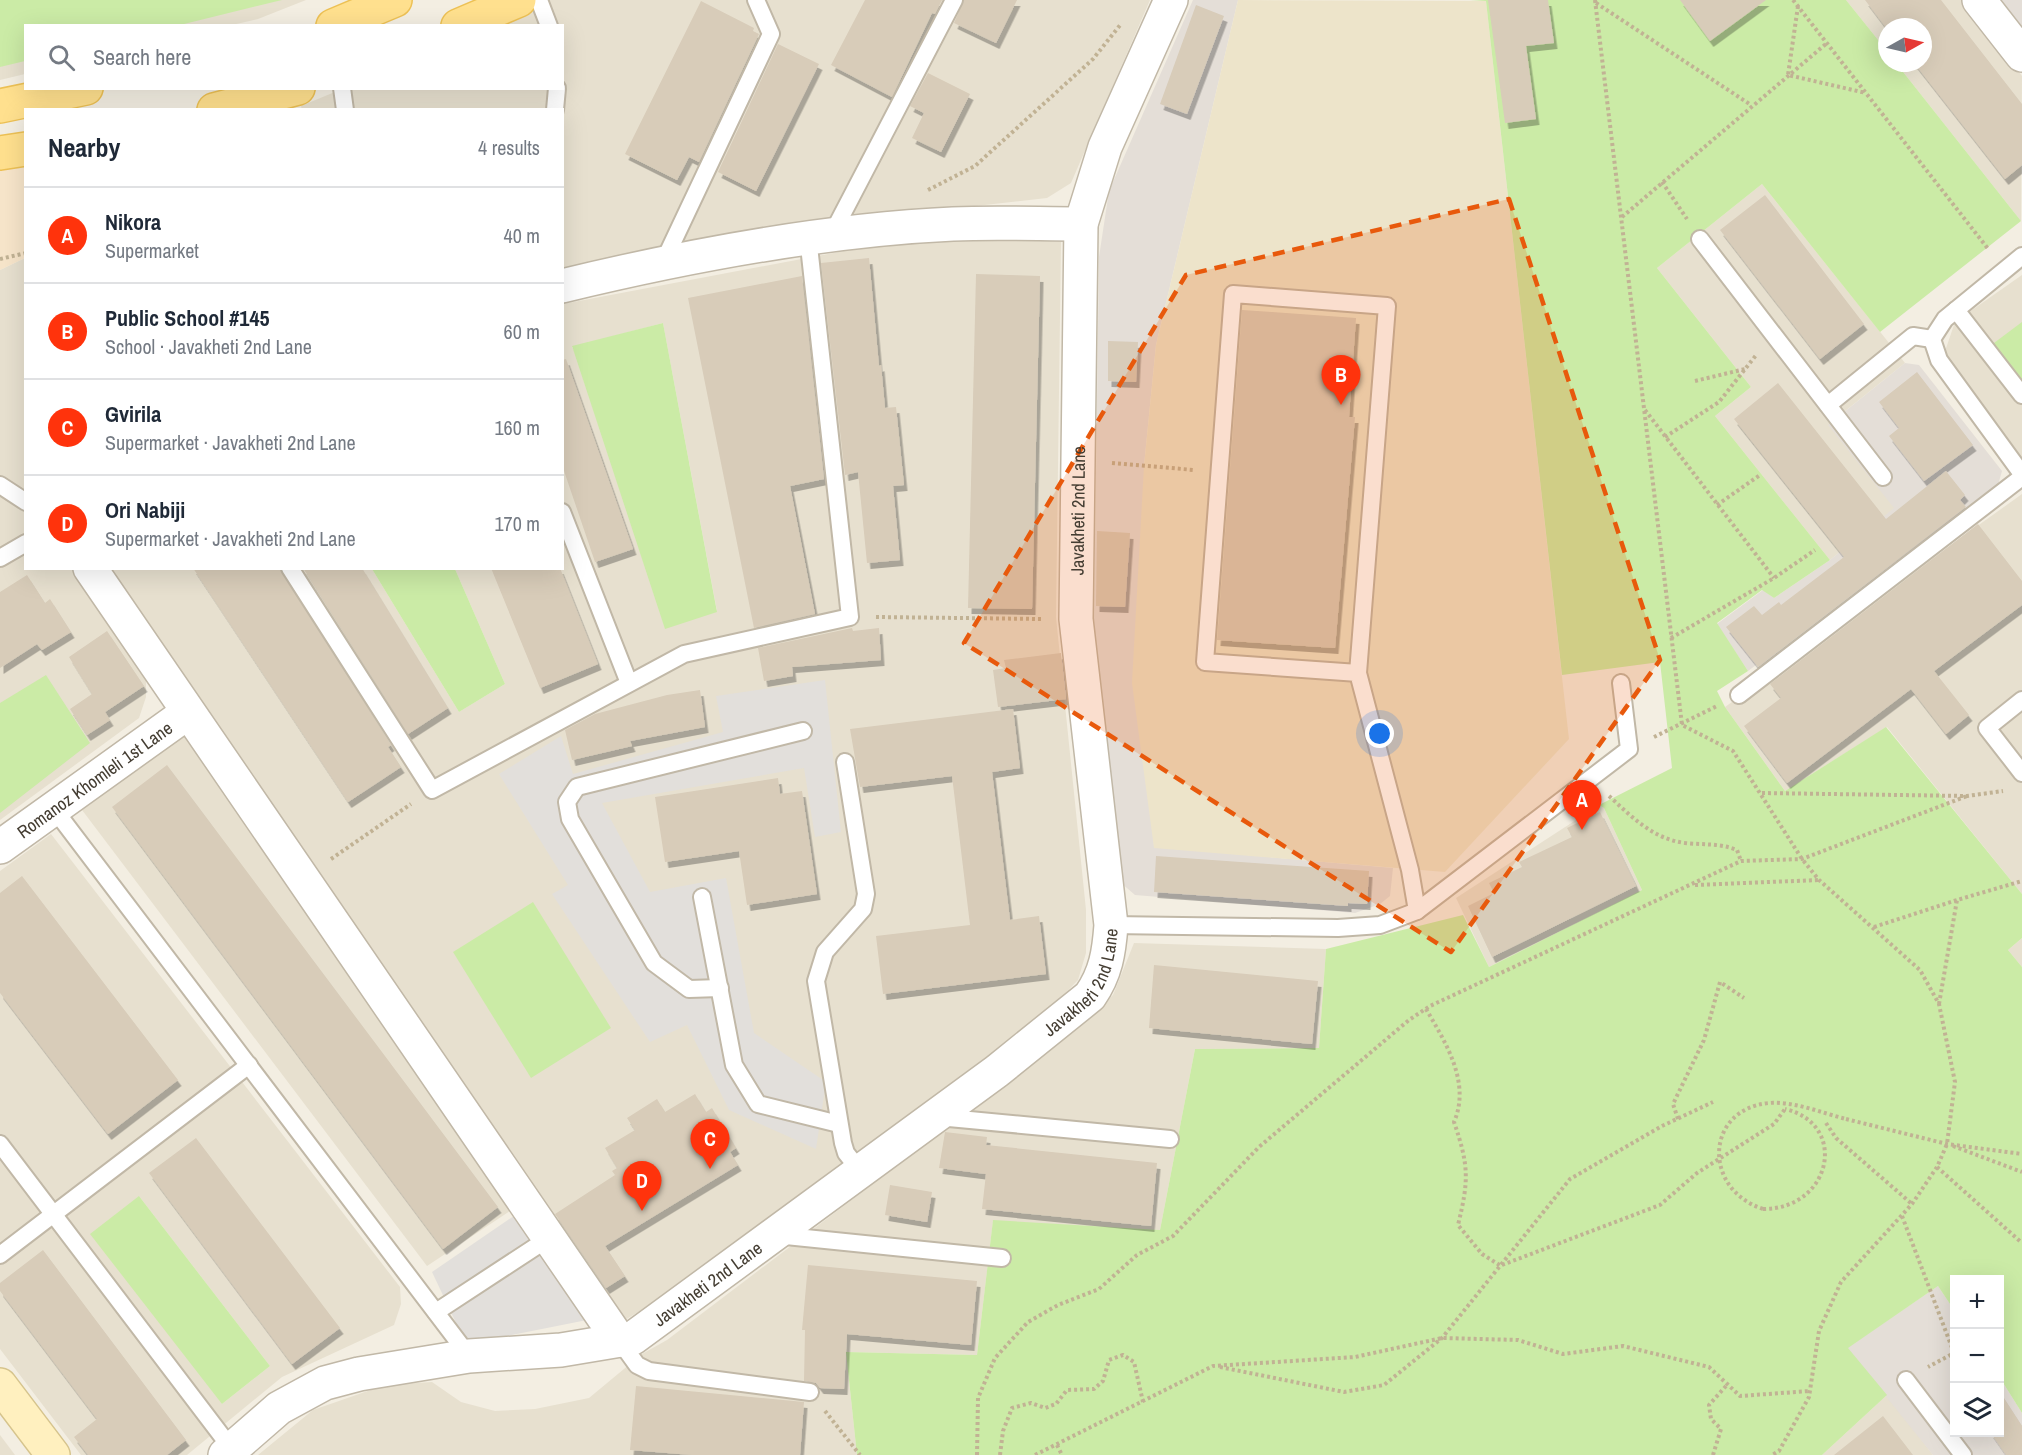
<!DOCTYPE html>
<meta charset="utf-8">
<style>
body{margin:0;font-family:"Archivo Narrow",sans-serif;background:#f6f6f7;color:#1f2937}
.controls{position:absolute;right:18px;bottom:18px;display:grid;overflow:hidden;border-radius:0px;box-shadow:0 6px 24px #0002}
.controls button{width:54px;height:54px;display:grid;place-items:center;padding:0;border:0;border-bottom:2px solid #e0e1e3;background:#fff;color:#1f2937;font:30px sans-serif}
.compass{position:absolute;left:1878px;top:18px;width:54px;height:54px;border-radius:50%;background:#fff;box-shadow:0 6px 24px #0002;rotate:82deg}
.you{position:absolute;left:1380px;top:734px;width:21px;height:21px;margin:-15px;border:4px solid #fff;border-radius:50%;background:#1a73e8;box-shadow:0 0 0 9px #1a73e833}
.badge{display:grid;place-items:center;width:39px;height:39px;border-radius:50%;background:#ff330c;color:#fff;font-size:20px;font-weight:700}
.pin{position:absolute;translate:-50% -50px;filter:drop-shadow(0 2px 3px #0008)}
.pin::after{content:'';position:absolute;top:32px;width:21px;height:18px;background:inherit;clip-path:polygon(0 0,100% 0,50% 100%)}
.list{margin:0;padding:0;list-style:none}
h2{display:flex;justify-content:space-between;align-items:center;height:78px;margin:0;padding:0 24px;font-size:26px}
h2 small{font-size:20px;font-weight:400;color:#747a83}
.list li{display:grid;grid-template-columns:39px 1fr auto;gap:18px;align-items:center;box-sizing:border-box;height:96px;padding:0 24px;border-top:2px solid #e0e1e3}
.list b{display:block;font-size:22px;white-space:nowrap}
.list p{margin:0;font-size:20px;white-space:nowrap;color:#747a83}
.list em{font-size:20px;font-style:normal;color:#747a83}
.icon{flex:none;width:33px;height:33px;fill:none;stroke:currentColor;stroke-width:2;stroke-linecap:round;stroke-linejoin:round}
.map{position:relative;flex:none;width:2022px;height:1455px;overflow:hidden}
.search{position:absolute;background:#fff;box-shadow:0 6px 24px #0002;left:24px;top:24px;width:540px;height:66px;display:flex;align-items:center;gap:15px;box-sizing:border-box;padding:0 21px;border-radius:0px;color:#747a83;font-size:22px}
.panel{position:absolute;background:#fff;box-shadow:0 6px 24px #0002;left:24px;top:108px;width:540px;height:462px;border-radius:0px}
.map>svg:first-child{display:block}
.residential{fill:#e7e0cf;fill-rule:evenodd}
.commercial{fill:#f7e5ca}
.industrial{fill:#e4ded7}
.education{fill:#ede4ca}
.green{fill:#cbeba6}
.parking{fill:#e2dfdb}
.building{fill:#d8ccb9;filter:url(#shadow)}
.lines{fill:none;stroke-linecap:round;stroke-linejoin:round}
.lane-casing{stroke:#c1b8a7;stroke-width:20}
.street-casing{stroke:#c1b8a7;stroke-width:36}
.secondary-casing{stroke:#d6c48d;stroke-width:36}
.primary-casing{stroke:#edc155;stroke-width:36}
.path{stroke:#c1b294;stroke-width:4;stroke-dasharray:3 3;stroke-linecap:butt}
.lane{stroke:#fff;stroke-width:16}
.street{stroke:#fff;stroke-width:33}
.secondary{stroke:#fff0bf;stroke-width:33}
.primary{stroke:#ffe08e;stroke-width:33}
.path-bridge{stroke:#c1b294;stroke-width:4;stroke-dasharray:3 3;stroke-linecap:butt}
.marked{fill:#e8590c;fill-opacity:0.2;stroke:#e8590c;stroke-width:4.5;stroke-dasharray:12 8;stroke-linejoin:round}
.labels{text-anchor:middle;dominant-baseline:central;stroke-width:5;stroke-linejoin:round;paint-order:stroke}
.street-label{font-size:18px;fill:#443d32;stroke:#fff}
</style>
<div class="map">
<svg width="2022" height="1455" viewBox="0 0 2022 1455">
<defs>
<filter id="shadow"><feDropShadow dx="3.5" dy="6" stdDeviation="0" flood-color="#0004"/></filter>
</defs>
<rect width="100%" height="100%" fill="#f3eee2"/>
<g class="residential">
<path d="M0,0H306L258,19L232,25L26,26L25,74L0,80Z"/>
<path d="M550,0H1150L1071,183L1047,198L754,231L563,269L562,110H302L301,106L342,89L562,88V26L491,25Z"/>
<path d="M1846,0H1962L2022,76L2021,221L1896,63H1923V27H1887V51Z"/>
<path d="M1762,184L1905,363L1829,424L1895,508L1830,560L1715,416L1751,387L1657,268Z"/>
<path d="M1012,239L1061,242L1056,617L1086,910V953L1078,980L1029,1031L671,1292L620,1323L531,1197L427,1266L79,806L210,715L107,569H372L459,712L505,684L455,569L562,568L563,304L881,244ZM663,323L717,611L572,347Z"/>
<path d="M25,258L26,568L72,569L146,677V697L139,718L0,820V270Z"/>
<path d="M2022,275V464L1942,360L1955,322Z"/>
<path d="M2022,494V894L1887,727L1785,791L1725,707Z"/>
<path d="M1599,805L1604,808L1642,890L1489,967L1456,898Z"/>
<path d="M51,834L400,1287L401,1304L394,1325L282,1377L187,1455H81L0,1349V871ZM139,1196L270,1366L222,1404Z"/>
<path d="M2022,938V967L2008,950Z"/>
<path d="M1134,943L1326,949L1319,1048L1195,1049L1160,1230L993,1221L977,1355L846,1352L857,1455H258L313,1410L385,1385L432,1382L461,1402L495,1411L535,1409L589,1398L642,1354L667,1340L1078,1028L1113,995Z"/>
<path d="M1887,1395L1933,1455H1822Z"/>
<path d="M0,1435L15,1455H0Z"/>
</g>
<path class="commercial" d="M25,162V258L0,270V167Z"/>
<g class="industrial">
<path d="M1193,0H1238L1156,345L1144,466L1154,847L1393,868L1390,896L1380,904L1355,913L1135,895L1120,882L1111,860L1094,619L1099,257L1109,191Z"/>
<path d="M2001,0H2022V26Z"/>
<path d="M1905,363L1919,365L2002,471L1998,485L1748,671L1717,624L1763,590L1774,598L1830,560L1894,508L1828,425Z"/>
<path d="M1938,1286L1954,1310V1432H2000V1378L2022,1413V1455H1933L1847,1348Z"/>
</g>
<path class="education" d="M1238,0L1486,1L1569,739L1445,872L1154,848L1132,683L1144,466L1156,345Z"/>
<g class="green">
<path d="M0,0H282L180,25L26,26L25,61L0,67Z"/>
<path d="M1470,0H1846L1887,51V63H1896L2021,221L1880,332L1762,184L1657,268L1751,387L1715,416L1830,560L1774,598L1762,590L1717,623L1748,671L1717,691L1725,707L1785,791L1886,727L2022,894V938L2008,950L2022,967V1413L2000,1378V1280H1954V1310L1938,1286L1848,1348L1887,1395L1822,1455H857L846,1352L977,1355L993,1220L1160,1230L1195,1049L1319,1048L1326,949L1463,915L1489,967L1642,890L1604,808L1599,805L1672,768L1660,662L1562,675L1486,1Z"/>
<path d="M2022,322V389L1990,346Z"/>
<path d="M663,323L717,612L665,629L572,346Z"/>
<path d="M372,569H455L505,684L459,712Z"/>
<path d="M46,675L90,743L0,813V703Z"/>
<path d="M533,902L611,1028L531,1078L453,952Z"/>
<path d="M139,1196L270,1366L222,1404L90,1234Z"/>
</g>
<g class="parking">
<path d="M825,680L841,832L815,837L804,768L602,803L650,892L726,878L754,1033L826,1082L816,1149L729,1110L687,1025L650,1042L552,894L568,885L499,774L561,736L573,774L723,732L716,696Z"/>
<path d="M524,1209L592,1319L466,1344L432,1272Z"/>
</g>
<g class="building">
<path d="M865,0H942L935,14L932,13L892,97L831,65Z"/>
<path d="M964,0H1017L996,43L954,23Z"/>
<path d="M1488,0H1548L1554,43L1526,46L1536,119L1505,123Z"/>
<path d="M1680,0H1766L1710,41Z"/>
<path d="M1865,0H1941L2022,104V165L2005,179L1914,63H1923V27L1887,29Z"/>
<path d="M701,1L754,28L753,31L759,34L699,162L689,157L677,180L625,154Z"/>
<path d="M1196,5L1224,16L1187,114L1160,104Z"/>
<path d="M778,44L819,64L756,191L718,172Z"/>
<path d="M928,73L970,94L941,152L912,138L924,113L910,106Z"/>
<path d="M1765,195L1864,324L1820,359L1720,230Z"/>
<path d="M869,258L879,366L881,365L885,408L896,407L904,485L893,486L900,560L867,563L858,472L845,475L821,263Z"/>
<path d="M976,274L1040,276L1032,609L968,608Z"/>
<path d="M802,276L824,479L790,486L815,614L754,628L688,298Z"/>
<path d="M1242,310L1356,318L1349,417H1355L1335,648L1217,640Z"/>
<path d="M1108,341L1138,342L1136,382L1108,381Z"/>
<path d="M566,359L633,549L595,562L562,465V360Z"/>
<path d="M1917,372L1973,445L1924,481L1889,436L1899,428L1879,402Z"/>
<path d="M1778,383L1886,519L1946,471L1965,495L1960,500L1966,507L1758,667L1726,627L1754,606L1762,615L1779,602L1781,605L1844,557L1734,419Z"/>
<path d="M1978,524L2022,581V605L1934,671L1969,715L1946,734L1911,689L1787,783L1744,726L1781,698L1770,684Z"/>
<path d="M1097,531L1130,533L1125,607L1096,606Z"/>
<path d="M193,568H280L391,745L388,747L401,767L348,802Z"/>
<path d="M303,568H362L448,708L408,734Z"/>
<path d="M491,568H560L598,664L540,688Z"/>
<path d="M27,575L45,603L50,599L71,632L42,650L37,644L0,668V592Z"/>
<path d="M852,628L853,631L879,628L881,660L792,667L793,676L764,681L758,648Z"/>
<path d="M107,631L144,686L105,712L110,720L87,735L70,709L92,694L69,657Z"/>
<path d="M1061,653L1066,699L998,707L993,670L1006,668L1004,660Z"/>
<path d="M700,690L705,727L630,741L632,746L572,760L565,730L595,714L667,695Z"/>
<path d="M1013,709L1020,768L992,772L1010,920L1039,916L1046,974L883,994L876,936L970,925L952,776L860,787L850,729Z"/>
<path d="M167,765L498,1207L443,1249L112,807Z"/>
<path d="M778,778L780,794L802,791L817,894L747,905L739,851L665,862L655,797Z"/>
<path d="M1600,812L1636,886L1492,957L1468,906L1494,893L1489,883L1522,867L1519,862L1572,837L1567,828Z"/>
<path d="M1156,856L1369,871L1367,904L1348,903V906L1154,892Z"/>
<path d="M22,876L178,1080L108,1134L0,993V893Z"/>
<path d="M1154,965L1318,981L1312,1044L1149,1028Z"/>
<path d="M695,1094L706,1112L712,1108L736,1148L730,1152L738,1165L605,1246L625,1276L606,1288L555,1214L615,1175L612,1171L617,1168L605,1148L635,1130L627,1118L657,1099L665,1112Z"/>
<path d="M945,1132L987,1137L986,1145L1157,1163L1151,1226L982,1209L986,1174L939,1168Z"/>
<path d="M196,1138L340,1328L292,1364L149,1173Z"/>
<path d="M890,1185L932,1192L927,1222L885,1215Z"/>
<path d="M43,1250L186,1440L167,1455H88L74,1437L97,1419L0,1291V1283Z"/>
<path d="M808,1265L977,1281L971,1345L847,1334L844,1389L820,1388L816,1383L804,1381L805,1330H802Z"/>
<path d="M636,1386L804,1402L800,1455H692L630,1450Z"/>
<path d="M2000,1392L2022,1426V1455H2006L1990,1432H2000Z"/>
<path d="M1883,1416L1913,1455H1834Z"/>
</g>
<g class="lines">
<defs>
<g id="lane">
<path d="M539,0L549,26"/>
<path d="M342,88L345,110"/>
<path d="M555,110L557,88"/>
<path d="M832,234L954,0"/>
<path d="M1700,239L1883,477"/>
<path d="M2022,256L1945,319L1932,339L1939,360L2022,474"/>
<path d="M662,265L771,34L756,0"/>
<path d="M1956,310L2022,395"/>
<path d="M1828,405L1913,336L1932,339"/>
<path d="M0,485L26,502"/>
<path d="M562,512L629,683"/>
<path d="M0,558L26,543"/>
<path d="M290,568L432,790L684,654L850,617L808,237"/>
<path d="M1358,673L1205,662L1233,294L1387,306L1358,673L1410,870L1417,911"/>
<path d="M1739,695L2022,477"/>
<path d="M2022,700L1987,728L2022,773"/>
<path d="M845,762L866,894L863,909L825,952L816,981L843,1143L846,1153L861,1172"/>
<path d="M54,809L469,1356"/>
<path d="M702,897L734,1065L758,1104L839,1124"/>
<path d="M1111,925L1338,928L1380,925L1417,911L1629,749L1621,683"/>
<path d="M720,988L689,989L654,963L570,819L567,802L577,787L803,731"/>
<path d="M938,1117L1170,1139"/>
<path d="M0,1144L231,1448"/>
<path d="M776,1235L1002,1258"/>
<path d="M0,1255L249,1065"/>
<path d="M436,1312L549,1238"/>
<path d="M619,1340L637,1365L649,1371L810,1392"/>
<path d="M1906,1380L1963,1455"/>
</g>
<g id="street">
<path d="M1979,0L2022,55"/>
<path d="M562,286C690,255 822,230 953,224C996,222 1039,224 1081,224"/>
<path d="M90,568L619,1340"/>
<path id="s1" d="M0,847L187,713"/>
<path id="s2" d="M225,1455L279,1408L325,1383L359,1374L469,1356L561,1350L633,1338L997,1071L1090,996C1106,973 1109,952 1111,925L1076,619L1081,224L1105,147L1171,0"/>
</g>
<path id="secondary" d="M0,1385L53,1455"/>
<g id="primary">
<path d="M333,26L395,0"/>
<path d="M458,26L519,0"/>
<path d="M0,106L86,88"/>
<path d="M214,110L298,88"/>
<path d="M0,153L26,149"/>
</g>
</defs>
<use href="#lane" class="lane-casing"/>
<use href="#street" class="street-casing"/>
<use href="#secondary" class="secondary-casing"/>
<use href="#primary" class="primary-casing"/>
<g class="path">
<path d="M1595,0L1682,725L1733,751L1802,859L1819,880L1920,970L1939,1004L1955,1082L1947,1144L1937,1167L1912,1204L1841,1282L1819,1331L1809,1397L1779,1451L1772,1455"/>
<path d="M1793,0L1989,250"/>
<path d="M1596,3L1751,105"/>
<path d="M1798,6L1788,75L1866,93"/>
<path d="M1662,182L1687,219"/>
<path d="M928,190L975,166L1093,59L1121,24"/>
<path d="M1622,217L1827,43"/>
<path d="M0,259L26,253"/>
<path d="M1695,381L1745,369"/>
<path d="M1645,410L1774,578"/>
<path d="M1665,437L1719,402L1757,354"/>
<path d="M1112,463L1194,470"/>
<path d="M1717,505L1760,475"/>
<path d="M876,617L1042,619"/>
<path d="M1671,638L1774,578L1815,550"/>
<path d="M1654,737L1717,706"/>
<path d="M1762,793L1967,796L2003,791"/>
<path d="M1609,796C1632,817 1653,839 1685,843C1703,845 1720,843 1737,850L1741,861"/>
<path d="M331,859L411,804"/>
<path d="M1695,885L1819,880"/>
<path d="M1874,927L1957,900"/>
<path d="M1939,1004L1957,900L2022,881"/>
<path d="M1426,1009C1446,1043 1471,1083 1454,1122C1469,1166 1469,1180 1458,1225L1482,1254L1501,1266"/>
<path d="M1678,1119L1673,1104L1704,1040L1720,982L1744,998"/>
<path d="M1846,1119L1947,1144L2022,1154"/>
<path d="M1826,1123L1836,1138L1912,1204"/>
<path d="M1953,1146L2022,1172"/>
<path d="M1937,1167L2022,1243"/>
<path d="M1763,1209C1832,1209 1849,1124 1785,1109"/>
<path d="M1902,1216L1954,1353L1928,1367"/>
<path d="M1502,1265L1660,1205L1697,1173L1774,1124L1785,1109"/>
<path d="M1220,1367L1344,1392L1384,1385L1442,1338L1570,1179L1662,1126L1713,1102"/>
<path d="M825,1411L860,1455"/>
<path d="M1057,1445L1062,1455"/>
<path d="M977,1455L978,1398L995,1358L1028,1322L1058,1305L1099,1289L1137,1255L1173,1236L1259,1147L1409,1020L1430,1006L1741,861L1802,859L1967,796"/>
<path d="M1000,1455L1003,1431L1012,1408L1031,1403L1045,1408L1056,1404L1067,1390L1094,1389L1103,1381L1109,1360L1123,1355L1134,1362L1143,1402"/>
<path d="M1035,1455L1213,1366L1355,1357L1442,1338L1518,1340L1563,1354L1623,1346L1709,1367L1740,1396L1810,1391"/>
<path d="M1713,1455L1721,1429L1711,1419L1709,1405L1726,1386"/>
</g>
<use href="#lane" class="lane"/>
<use href="#street" class="street"/>
<use href="#secondary" class="secondary"/>
<use href="#primary" class="primary"/>
<path class="path-bridge" d="M1763,1209C1702,1189 1705,1109 1769,1103C1794,1101 1822,1113 1846,1119"/>
</g>
<path class="marked" d="M1509,199L1660,660L1451,952L964,643L1186,275Z"/>
<g class="labels">
<g class="street-label">
<text stroke="none"><textPath href="#s2" startOffset="1498">Javakheti 2nd Lane</textPath></text>
<text stroke="none"><textPath href="#s1" startOffset="116">Romanoz Khomleli 1st Lane</textPath></text>
<text stroke="none"><textPath href="#s2" startOffset="1014">Javakheti 2nd Lane</textPath></text>
<text stroke="none"><textPath href="#s2" startOffset="528">Javakheti 2nd Lane</textPath></text>
</g>
</g>
</svg>
<div class="controls">
<button>+</button>
<button>−</button>
<button><svg class="icon" aria-label="layers" viewBox="0 0 24 24"><path d="M12 4l9 5-9 5-9-5zM3 14l9 5 9-5"/></svg></button>
</div>
<svg class="compass" viewBox="-18 -18 36 36"><path d="M0-13l5 13h-10z" fill="#e53935"/><path d="M0 13l5-13h-10z" fill="#747a83"/></svg>
<div class="you"></div>
<div class="pin badge" style="left:1582px;top:830px">A</div>
<div class="pin badge" style="left:1341px;top:405px">B</div>
<div class="pin badge" style="left:710px;top:1169px">C</div>
<div class="pin badge" style="left:642px;top:1211px">D</div>
<div class="search"><svg class="icon" aria-label="search" viewBox="0 0 24 24"><circle cx="10" cy="10" r="6"/><path d="M15 15l6 6"/></svg>Search here</div>
<section class="panel">
<h2>Nearby<small>4 results</small></h2>
<ul class="list">
<li><span class="badge">A</span><div><b>Nikora</b><p>Supermarket</p></div><em>40 m</em></li>
<li><span class="badge">B</span><div><b>Public School #145</b><p>School · Javakheti 2nd Lane</p></div><em>60 m</em></li>
<li><span class="badge">C</span><div><b>Gvirila</b><p>Supermarket · Javakheti 2nd Lane</p></div><em>160 m</em></li>
<li><span class="badge">D</span><div><b>Ori Nabiji</b><p>Supermarket · Javakheti 2nd Lane</p></div><em>170 m</em></li>
</ul>
</section>
</div>
